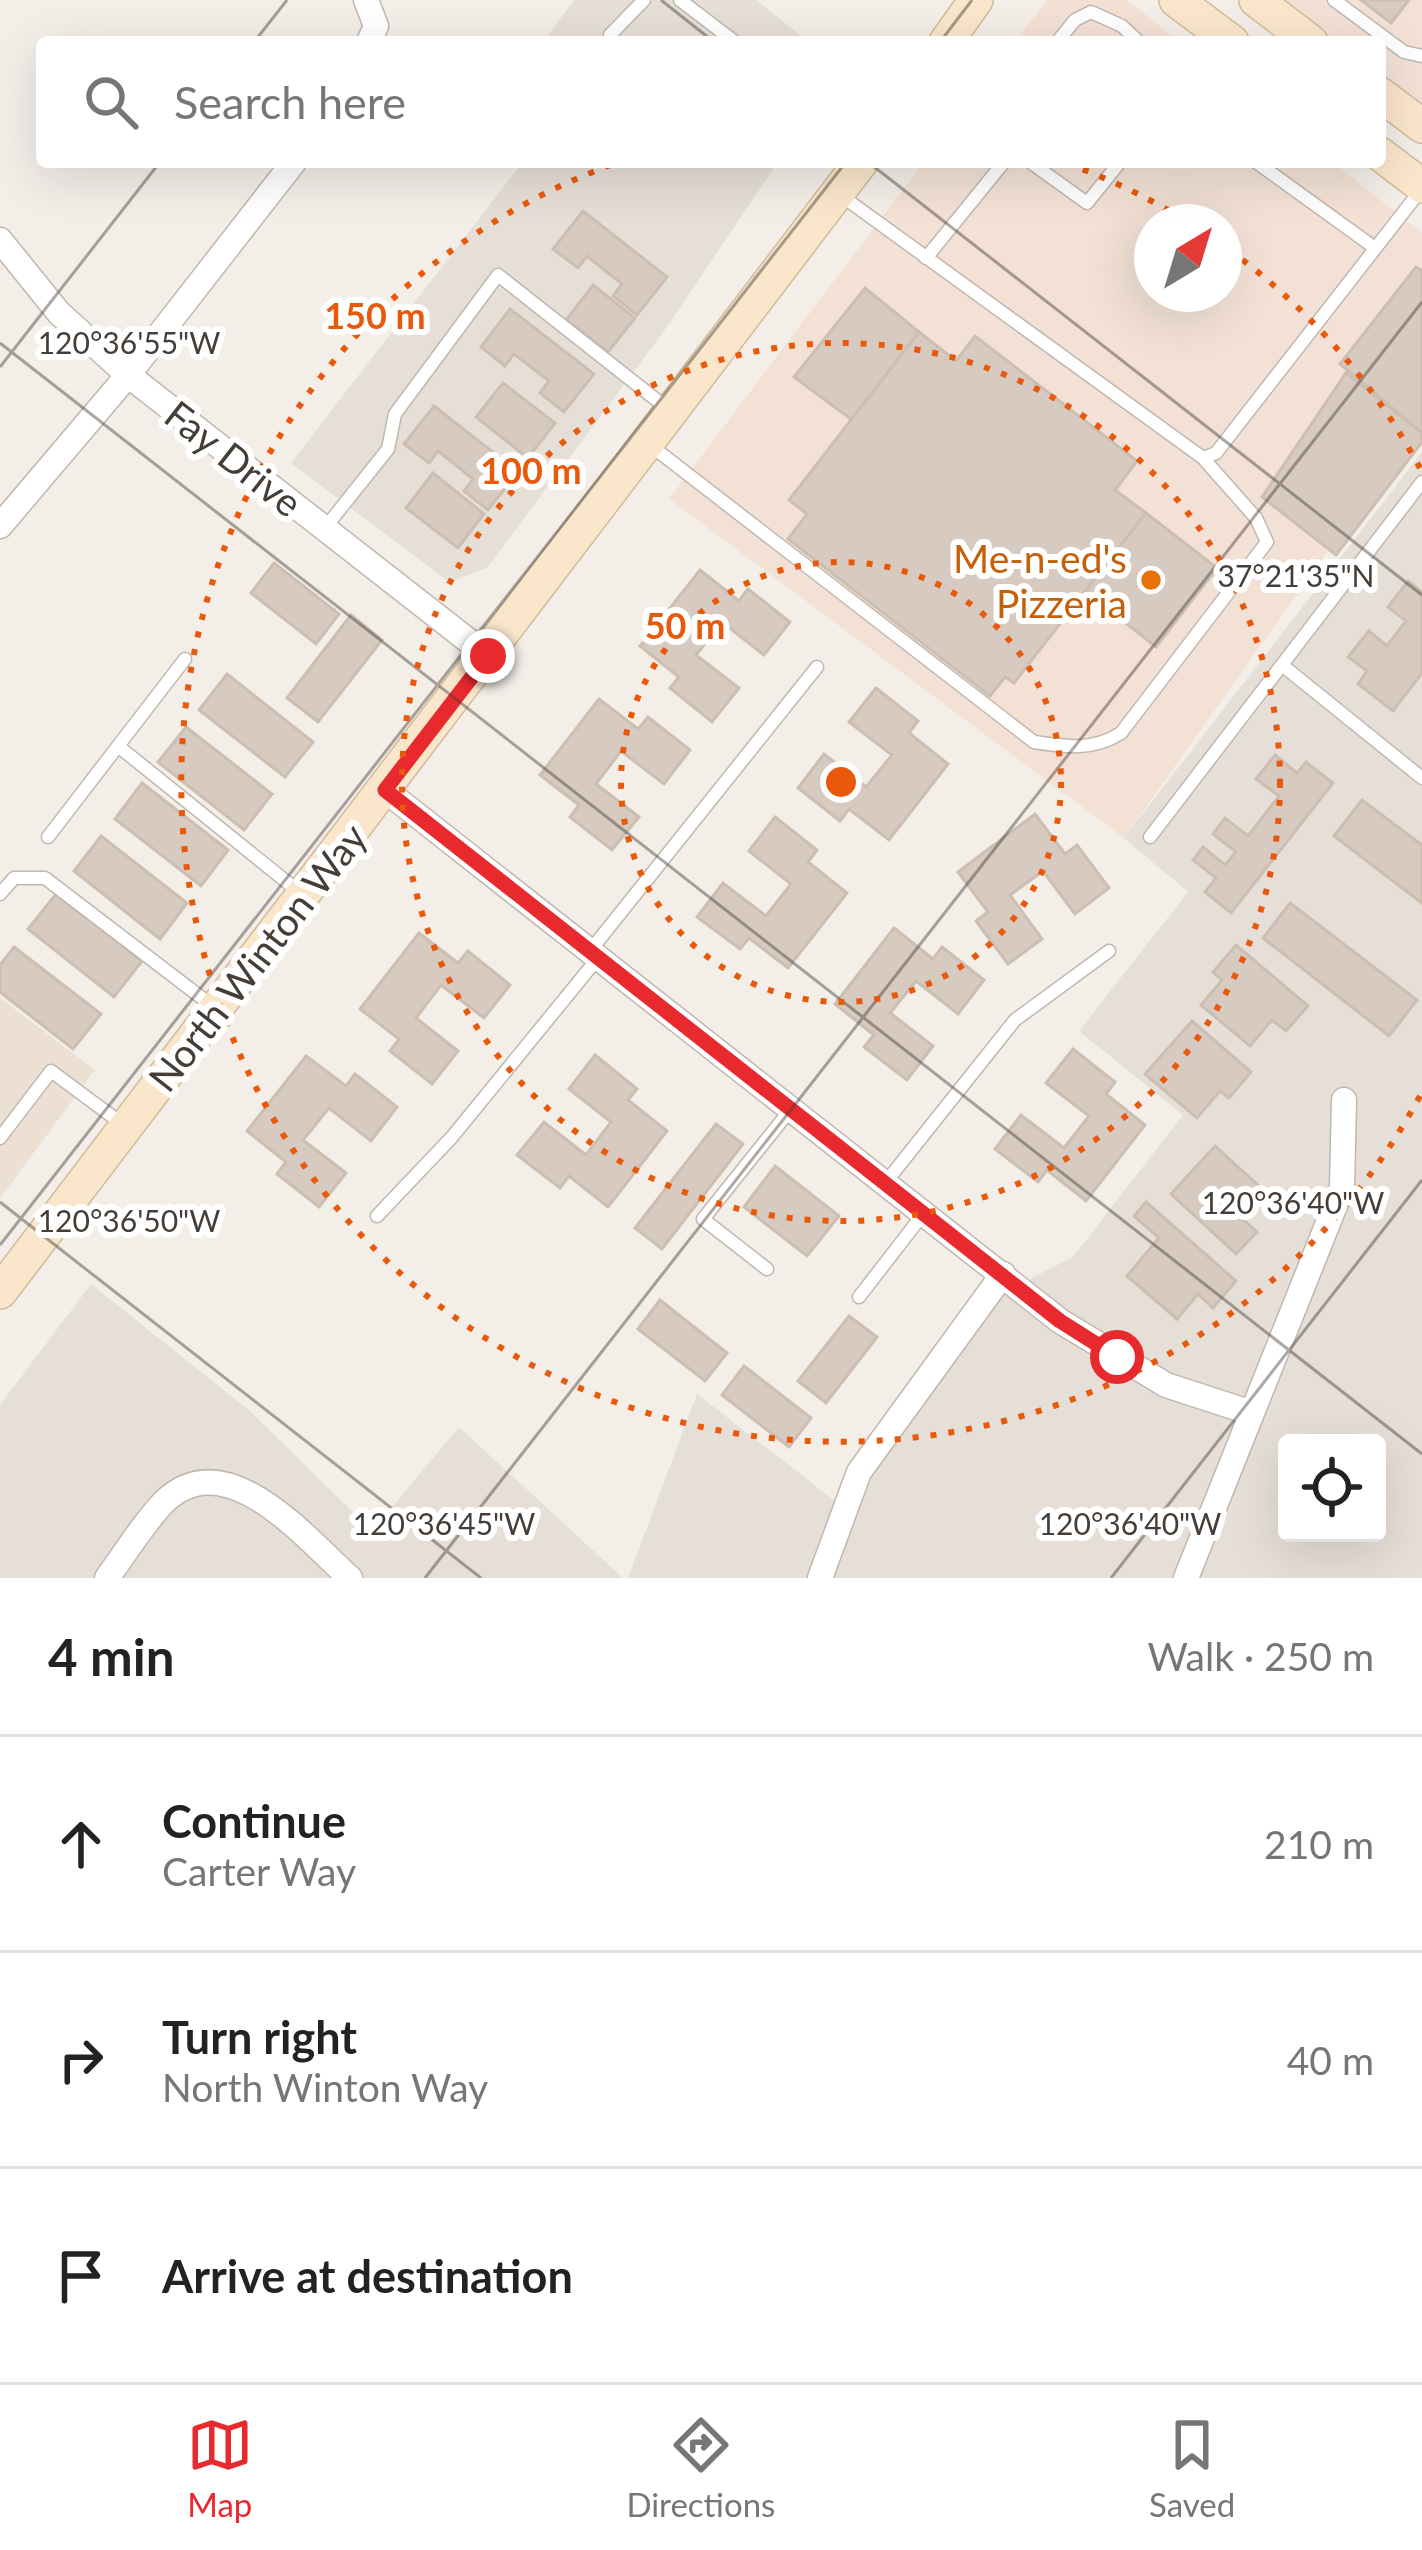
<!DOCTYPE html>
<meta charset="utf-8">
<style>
body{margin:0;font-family:Lato,sans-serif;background:#f2f2f2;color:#222}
.controls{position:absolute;right:36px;bottom:36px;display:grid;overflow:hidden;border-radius:12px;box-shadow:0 12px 48px #0002}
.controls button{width:108px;height:108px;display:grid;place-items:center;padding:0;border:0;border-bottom:3px solid #e0e0e0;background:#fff;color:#222;font:60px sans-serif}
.compass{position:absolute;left:1134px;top:204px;width:108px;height:108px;border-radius:50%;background:#fff;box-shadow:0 12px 48px #0002;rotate:38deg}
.stop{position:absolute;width:36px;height:36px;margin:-27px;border:9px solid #e8292e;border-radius:50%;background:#fff}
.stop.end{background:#e8292e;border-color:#fff;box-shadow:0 3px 12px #0008}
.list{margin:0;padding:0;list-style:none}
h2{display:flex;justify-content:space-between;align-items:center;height:156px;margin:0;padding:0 48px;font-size:51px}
h2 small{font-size:39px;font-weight:400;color:#767676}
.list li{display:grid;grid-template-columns:78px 1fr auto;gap:36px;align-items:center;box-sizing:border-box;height:216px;padding:0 48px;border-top:3px solid #e0e0e0}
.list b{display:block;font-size:45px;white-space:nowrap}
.list p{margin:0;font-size:39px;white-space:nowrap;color:#767676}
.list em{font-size:39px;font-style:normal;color:#767676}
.icon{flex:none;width:66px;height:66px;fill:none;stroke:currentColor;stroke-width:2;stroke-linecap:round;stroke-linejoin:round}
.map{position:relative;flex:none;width:1422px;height:1578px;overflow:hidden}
.search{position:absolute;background:#fff;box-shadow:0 12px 48px #0002;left:36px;right:36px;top:36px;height:132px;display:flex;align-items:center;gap:30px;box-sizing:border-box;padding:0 42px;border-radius:12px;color:#767676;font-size:45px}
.sheet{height:804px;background:#fff}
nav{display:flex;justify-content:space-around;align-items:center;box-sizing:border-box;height:168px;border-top:3px solid #e0e0e0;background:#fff;font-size:33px;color:#767676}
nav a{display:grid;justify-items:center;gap:6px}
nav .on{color:#e8292e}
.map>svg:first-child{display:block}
.residential{fill:#e6dfd7;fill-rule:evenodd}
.commercial{fill:#f3e1d5;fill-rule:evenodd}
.education{fill:#ebe0d3}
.building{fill:#d6cac1;stroke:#cdbeb2;stroke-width:3}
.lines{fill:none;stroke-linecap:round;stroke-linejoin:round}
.service-casing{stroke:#c0b7ae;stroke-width:15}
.minor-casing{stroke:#c0b7ae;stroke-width:27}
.secondary-casing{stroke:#d2bb9d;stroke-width:36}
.service{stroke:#fff;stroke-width:12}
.minor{stroke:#fff;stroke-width:24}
.secondary{stroke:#fae6cb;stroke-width:33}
.route{stroke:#e8292e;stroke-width:15}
.ticks{fill:none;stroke:#453d37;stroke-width:3;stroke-opacity:0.45}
.ring{fill:none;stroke:#e8590c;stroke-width:6;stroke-dasharray:6 12}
.food-dot{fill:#e8710a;stroke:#fff;stroke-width:4.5}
.labels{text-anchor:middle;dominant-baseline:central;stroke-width:12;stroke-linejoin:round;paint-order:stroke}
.street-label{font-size:39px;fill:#453d37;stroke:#fff}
.food-label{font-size:39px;fill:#c56008;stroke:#fff;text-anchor:end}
.ticks-label{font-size:30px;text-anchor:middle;fill:#453d37;stroke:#fff;stroke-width:12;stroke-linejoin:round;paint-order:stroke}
.centre{fill:#e8590c;stroke:#fff;stroke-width:6}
.ring-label{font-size:36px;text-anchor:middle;font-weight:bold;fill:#e8590c;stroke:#fff;stroke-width:12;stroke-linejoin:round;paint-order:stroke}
</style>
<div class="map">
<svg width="1422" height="1578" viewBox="0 0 1422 1578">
<rect width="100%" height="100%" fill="#f3eee8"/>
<g class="residential">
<path d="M574,0H756L809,42H543Z"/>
<path d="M512,162H778L664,331L487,568L449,582L291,463L518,168Z"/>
<path d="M1422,452V1578H628L697,1394L839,1504L998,1295L1073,1257L1183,1115L1079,1031L1188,892L1124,838ZM1287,1443H1377V1533H1287Z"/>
<path d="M91,1284L250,1411L372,1531L459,1427L623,1578H0V1405Z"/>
</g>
<g class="commercial">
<path d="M1047,0H1127L1180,42H1015Z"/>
<path d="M1278,0H1422V109L1380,77V42H1334Z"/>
<path d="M924,162H1332L1422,233V418L1124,838L669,499ZM1152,222H1224V294H1152Z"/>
</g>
<path class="education" d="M0,998L95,1070L0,1198Z"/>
<g class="building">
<path d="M1361,0H1409L1391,23Z"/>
<path d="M583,211L667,277L637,315L613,296L622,284L587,256L578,268L553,249Z"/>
<path d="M1416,267L1422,271V433L1340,364Z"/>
<path d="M593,285L635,318L608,352L566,320Z"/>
<path d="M865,288L919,332L852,420L794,377Z"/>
<path d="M510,309L594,374L564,412L540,393L549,381L514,354L505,366L481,347Z"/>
<path d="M919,332L956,361L975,336L1137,461L1115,490L1146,513L1014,683L1005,677L990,696L788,539L807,514L789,500Z"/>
<path d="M1346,373L1422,433V442L1336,555L1262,497Z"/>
<path d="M503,383L555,423L528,458L476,417Z"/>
<path d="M434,406L518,472L488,510L464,491L473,479L438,451L429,463L404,444Z"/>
<path d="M433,473L484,514L458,548L406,508Z"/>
<path d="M1146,513L1217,568L1156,647L1085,591Z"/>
<path d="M274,563L339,614L316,644L251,593Z"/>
<path d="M700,570L739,601L748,589L790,622L764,655L722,622L696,655L739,688L712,722L670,688L679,677L640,646Z"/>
<path d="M1408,581L1422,592V673L1393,711L1358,684L1367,671L1348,657L1369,631L1387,646L1406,621L1388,607Z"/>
<path d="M351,615L382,640L318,722L287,698Z"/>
<path d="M227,674L313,742L285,777L199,710Z"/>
<path d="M876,688L918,721L909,733L948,764L889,840L849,809L840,821L798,788L824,754L866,787L892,755L849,722Z"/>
<path d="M599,699L638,729L648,717L690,750L664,784L621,751L596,784L639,817L612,850L570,817L579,805L540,775Z"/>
<path d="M186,727L272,794L244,830L158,762Z"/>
<path d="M1275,755L1297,773L1306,762L1333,783L1231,913L1205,892L1216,878L1193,860L1203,847L1225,865L1236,852L1213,834L1225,818L1248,836L1279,796L1256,779Z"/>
<path d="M142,783L228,850L201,886L115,819Z"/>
<path d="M1362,800L1422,845V903L1334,836Z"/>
<path d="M1035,814L1065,854L1077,845L1109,888L1075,914L1043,871L1010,895L1042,939L1008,964L976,921L988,912L958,872Z"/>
<path d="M775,817L817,850L808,862L847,893L788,968L749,938L740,949L697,917L723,883L766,916L791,884L749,851Z"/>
<path d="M101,836L187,903L160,939L74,871Z"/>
<path d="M56,894L142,961L114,997L28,929Z"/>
<path d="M1290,903L1417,1000L1389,1036L1263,938Z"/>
<path d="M894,928L933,959L942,947L984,980L958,1014L916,981L890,1013L933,1046L907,1080L864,1047L874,1035L835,1004Z"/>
<path d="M419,933L458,963L468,951L510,985L484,1018L441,985L416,1018L458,1051L432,1084L390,1051L399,1039L360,1009Z"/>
<path d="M1236,945L1308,1006L1286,1031L1272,1020L1250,1046L1201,1005L1222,980L1213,972Z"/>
<path d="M14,947L101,1014L73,1049L0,992V965Z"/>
<path d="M1192,1021L1251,1072L1229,1098L1220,1091L1197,1118L1145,1074Z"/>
<path d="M1073,1049L1115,1082L1106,1094L1145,1125L1086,1201L1047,1170L1038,1182L995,1149L1021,1115L1064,1148L1089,1116L1046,1083Z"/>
<path d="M595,1055L637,1089L628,1100L667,1131L608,1207L569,1176L560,1188L517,1155L544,1122L586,1155L611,1122L569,1089Z"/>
<path d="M306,1056L346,1086L355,1074L397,1107L371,1141L329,1108L303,1140L346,1173L319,1207L277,1174L286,1162L247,1131Z"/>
<path d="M716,1124L743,1144L662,1249L635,1228Z"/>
<path d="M1215,1146L1258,1185L1234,1211L1257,1232L1236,1254L1171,1194Z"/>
<path d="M775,1166L839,1216L807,1256L744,1207Z"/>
<path d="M1146,1202L1236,1281L1213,1308L1198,1294L1177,1319L1127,1276L1159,1238L1134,1216Z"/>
<path d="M660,1300L727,1353L705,1381L638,1329Z"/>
<path d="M849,1316L877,1337L826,1403L798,1381Z"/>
<path d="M744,1366L811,1418L789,1447L722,1395Z"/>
</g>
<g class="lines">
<defs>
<g id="service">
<path d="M680,0L735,42"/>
<path d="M1334,0L1404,52L1422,56"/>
<path d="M610,35L644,0"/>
<path d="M1057,42L1075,20L1091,12L1122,26L1139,42"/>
<path d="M1030,162L1087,203L1120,162"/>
<path d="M1256,162L1375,248"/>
<path d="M839,194L1203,458L1216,453L1420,191"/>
<path d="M926,258L1004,162"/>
<path d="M650,445L1034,742C1066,747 1093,751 1121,733L1267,542L1256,518L1203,458"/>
<path d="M325,528L388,449L395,414L498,275L668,409"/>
<path d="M1282,665L1422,778"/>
<path d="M118,746L185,659"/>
<path d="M48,837L118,746L303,895"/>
<path d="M1150,837L1422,482"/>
<path d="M0,894L14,878H45L215,1008"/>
<path d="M590,951L817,667"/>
<path d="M0,1138L51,1071L125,1126"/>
<path d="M886,1182L1015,1020L1109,951"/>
<path d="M377,1216L452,1137L598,958"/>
<path d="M767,1269L703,1219L791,1109"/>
<path d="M859,1297L924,1213"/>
</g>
<g id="minor">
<path d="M366,0L376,26L369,42"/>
<path d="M0,240L59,313L128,375L488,656"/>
<path d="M0,526L128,375L294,162"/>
<path d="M385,790L1060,1321L1166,1385L1249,1412"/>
<path d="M107,1578C125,1554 142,1525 163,1503C226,1440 306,1539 350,1578"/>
<path d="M820,1578L859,1472L1003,1274"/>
<path d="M1186,1578L1342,1188L1344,1100"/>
</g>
<g id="secondary">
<path d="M1176,0L1232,42"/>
<path d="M1256,0L1311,42"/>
<path d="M946,42L976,0"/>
<path d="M1380,94L1422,126"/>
<path d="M1380,154L1422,186"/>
<path d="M0,1292L861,162"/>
</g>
</defs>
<use href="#service" class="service-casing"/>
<use href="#minor" class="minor-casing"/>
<use href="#secondary" class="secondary-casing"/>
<use href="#service" class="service"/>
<use href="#minor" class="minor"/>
<use href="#secondary" class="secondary"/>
</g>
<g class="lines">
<path class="route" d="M488,656L385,790L1060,1321L1117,1357"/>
</g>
<path class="ticks" d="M661,0L714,42M254,42L287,0M940,42L972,0M868,162L1422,595M0,343L1422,1454M0,367L160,162M0,1202L481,1578M0,1245L846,162M425,1578L1422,302M1111,1578L1422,1180"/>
<g class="ring">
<circle cx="841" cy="782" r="220"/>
<circle cx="841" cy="782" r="439"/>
<path d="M1420 1096A659 659 0 1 1 616 163M1066 163A659 659 0 0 1 1185 220M1228 249A659 659 0 0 1 1420 468"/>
</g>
<circle class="food-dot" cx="1151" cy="580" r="12"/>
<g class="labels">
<g class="street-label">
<text transform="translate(234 458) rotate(38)">Fay Drive</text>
<text transform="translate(257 957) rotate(-52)">North Winton Way</text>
</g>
<g class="food-label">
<text x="1127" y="558">Me-n-ed's<tspan x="1127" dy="45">Pizzeria</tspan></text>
</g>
</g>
<g class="ticks-label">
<text x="129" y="354">120°36'55"W</text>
<text x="1296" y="587">37°21'35"N</text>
<text x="1293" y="1214">120°36'40"W</text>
<text x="129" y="1232">120°36'50"W</text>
<text x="444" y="1535">120°36'45"W</text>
<text x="1130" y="1535">120°36'40"W</text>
</g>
<circle cx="841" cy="782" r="18" class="centre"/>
<g class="ring-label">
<text x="375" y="329">150 m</text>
<text x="531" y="484">100 m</text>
<text x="685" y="639">50 m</text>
</g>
</svg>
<div class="controls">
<button><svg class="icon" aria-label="locate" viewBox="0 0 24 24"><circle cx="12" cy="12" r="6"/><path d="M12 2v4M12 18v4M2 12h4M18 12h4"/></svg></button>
</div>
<svg class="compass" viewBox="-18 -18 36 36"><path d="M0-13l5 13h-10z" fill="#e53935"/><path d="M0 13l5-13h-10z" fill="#767676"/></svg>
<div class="stop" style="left:1117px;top:1357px"></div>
<div class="stop end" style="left:488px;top:656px"></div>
<div class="search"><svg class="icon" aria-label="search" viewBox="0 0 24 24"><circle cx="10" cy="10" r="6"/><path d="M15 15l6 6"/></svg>Search here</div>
</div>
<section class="sheet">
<h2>4 min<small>Walk · 250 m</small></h2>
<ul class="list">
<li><svg class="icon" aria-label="ahead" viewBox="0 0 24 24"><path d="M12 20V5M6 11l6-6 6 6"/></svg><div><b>Continue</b><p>Carter Way</p></div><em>210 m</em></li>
<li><svg class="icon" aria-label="right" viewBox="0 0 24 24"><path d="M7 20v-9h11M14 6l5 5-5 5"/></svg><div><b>Turn right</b><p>North Winton Way</p></div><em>40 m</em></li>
<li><svg class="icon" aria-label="arrive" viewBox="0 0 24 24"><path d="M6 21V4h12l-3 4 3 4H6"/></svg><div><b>Arrive at destination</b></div></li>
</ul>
</section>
<nav>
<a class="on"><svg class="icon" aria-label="map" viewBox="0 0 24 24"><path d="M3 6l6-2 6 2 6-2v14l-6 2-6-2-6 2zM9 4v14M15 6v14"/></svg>Map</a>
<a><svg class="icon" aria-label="directions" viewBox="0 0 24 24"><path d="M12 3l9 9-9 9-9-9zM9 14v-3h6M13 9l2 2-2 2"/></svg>Directions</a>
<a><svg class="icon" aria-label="saved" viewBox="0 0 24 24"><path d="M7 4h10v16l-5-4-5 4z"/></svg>Saved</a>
</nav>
